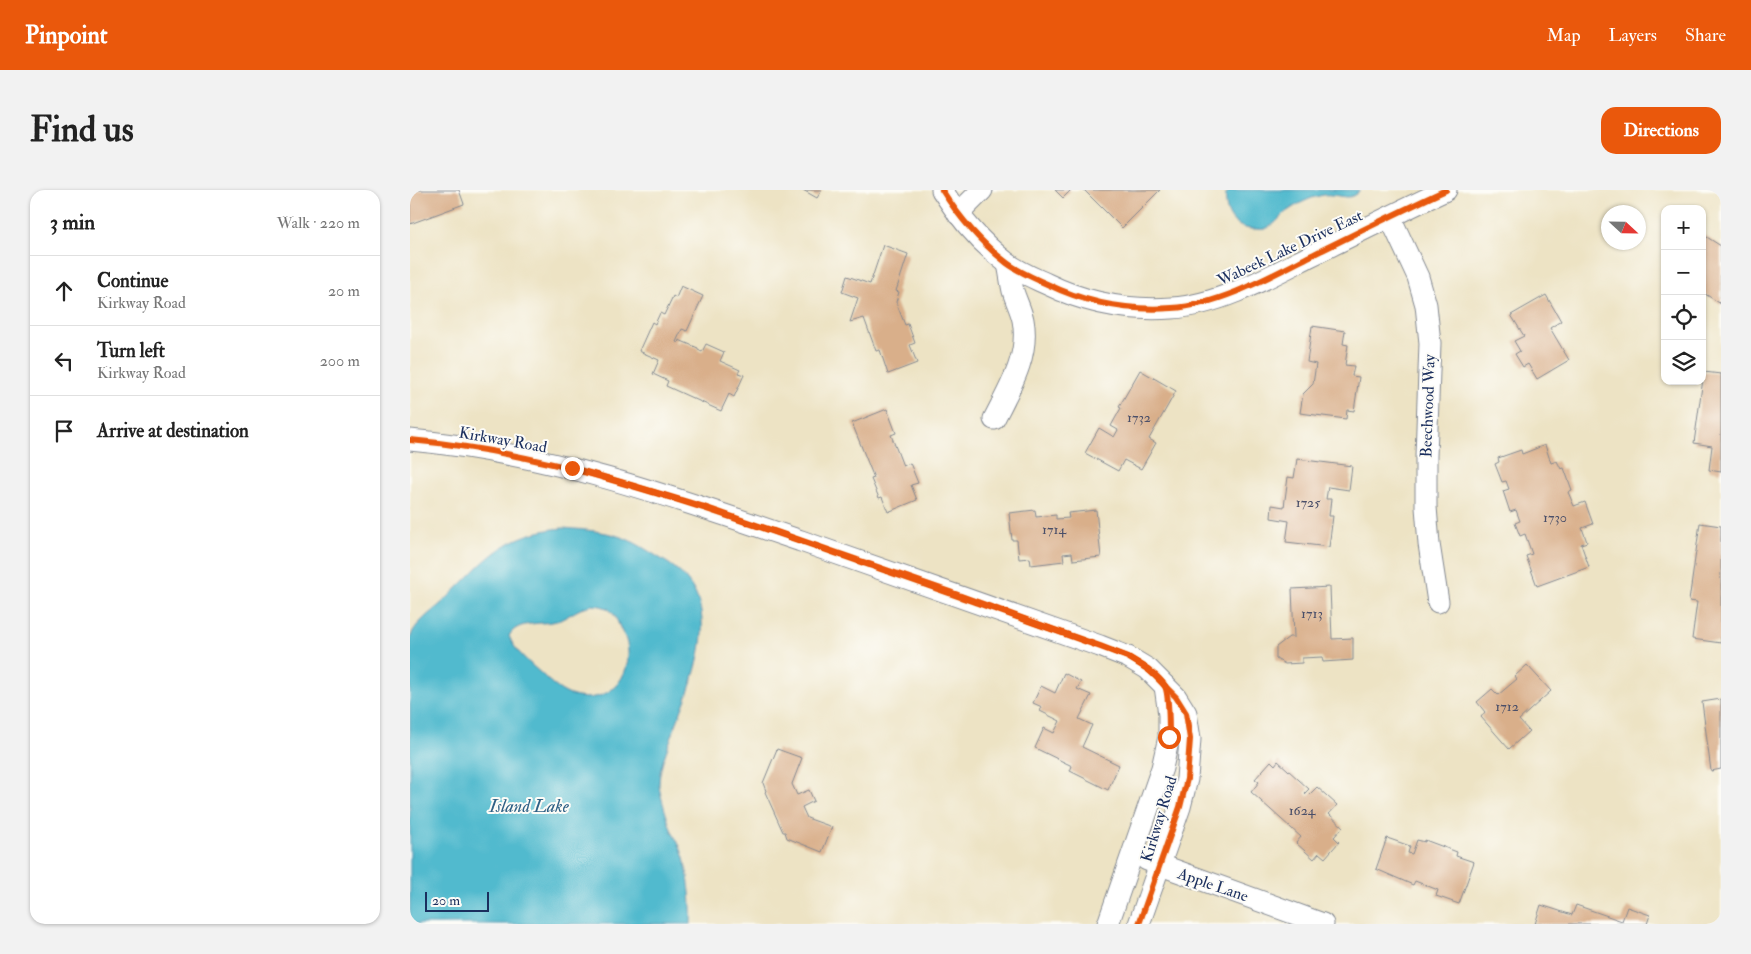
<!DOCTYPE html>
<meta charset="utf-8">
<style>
body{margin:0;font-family:"IM FELL Double Pica",serif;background:#f2f2f2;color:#222}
.controls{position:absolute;right:15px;top:15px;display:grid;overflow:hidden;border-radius:10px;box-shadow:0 1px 4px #0004}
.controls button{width:45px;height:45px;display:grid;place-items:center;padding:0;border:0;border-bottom:1px solid #e0e0e0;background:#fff;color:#222;font:25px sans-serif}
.compass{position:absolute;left:1191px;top:15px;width:45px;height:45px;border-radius:50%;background:#fff;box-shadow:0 1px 4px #0004;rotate:112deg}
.scale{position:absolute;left:15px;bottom:12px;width:64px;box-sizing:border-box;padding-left:5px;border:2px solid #1b2f5e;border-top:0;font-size:14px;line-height:18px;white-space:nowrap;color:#1b2f5e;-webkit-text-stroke:4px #fdfcf7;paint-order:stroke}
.stop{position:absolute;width:15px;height:15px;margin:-11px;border:4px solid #ea580c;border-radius:50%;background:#fff}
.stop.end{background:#ea580c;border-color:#fff;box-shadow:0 1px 5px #0008}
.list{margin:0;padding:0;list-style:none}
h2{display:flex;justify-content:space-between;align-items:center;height:65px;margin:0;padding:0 20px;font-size:21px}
h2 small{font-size:16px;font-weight:400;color:#767676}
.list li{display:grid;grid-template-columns:32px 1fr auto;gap:15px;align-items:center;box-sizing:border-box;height:70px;padding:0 20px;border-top:1px solid #e0e0e0}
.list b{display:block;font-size:19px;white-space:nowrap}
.list p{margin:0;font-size:16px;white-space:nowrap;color:#767676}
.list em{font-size:16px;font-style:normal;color:#767676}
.icon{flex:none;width:28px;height:28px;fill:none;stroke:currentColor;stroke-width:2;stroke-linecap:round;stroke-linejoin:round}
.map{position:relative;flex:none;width:1311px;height:734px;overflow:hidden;border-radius:15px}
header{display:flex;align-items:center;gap:30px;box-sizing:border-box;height:70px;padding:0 25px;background:#ea580c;color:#fff}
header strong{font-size:24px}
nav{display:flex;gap:28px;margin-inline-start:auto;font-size:18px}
.intro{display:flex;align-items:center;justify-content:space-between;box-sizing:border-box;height:120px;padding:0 30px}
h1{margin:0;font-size:35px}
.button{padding:12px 22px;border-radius:15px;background:#ea580c;color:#fff;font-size:18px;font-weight:700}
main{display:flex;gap:30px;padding:0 30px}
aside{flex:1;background:#fff;border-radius:15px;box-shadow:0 1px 4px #0004}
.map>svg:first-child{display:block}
.water{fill:#51bace;stroke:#367496;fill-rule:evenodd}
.building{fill:#d9af8a}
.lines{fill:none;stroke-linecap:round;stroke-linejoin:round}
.minor-casing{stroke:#848991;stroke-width:23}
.minor{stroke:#fff;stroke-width:21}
.cycleway-casing{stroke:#fdfcf7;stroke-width:9}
.cycleway{stroke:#e8590c;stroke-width:6}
.route{stroke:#ea580c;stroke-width:6}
.labels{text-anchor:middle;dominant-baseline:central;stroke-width:4;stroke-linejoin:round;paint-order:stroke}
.number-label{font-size:14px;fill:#4a4f69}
.street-label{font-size:16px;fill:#1b2f5e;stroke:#fdfcf7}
.water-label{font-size:18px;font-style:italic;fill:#2e6085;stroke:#fdfcf7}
</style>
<header>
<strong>Pinpoint</strong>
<nav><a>Map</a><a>Layers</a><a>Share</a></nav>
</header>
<div class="intro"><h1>Find us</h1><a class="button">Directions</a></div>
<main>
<aside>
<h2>3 min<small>Walk · 220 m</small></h2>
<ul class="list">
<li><svg class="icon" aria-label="ahead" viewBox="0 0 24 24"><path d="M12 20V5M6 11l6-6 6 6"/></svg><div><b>Continue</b><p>Kirkway Road</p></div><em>20 m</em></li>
<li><svg class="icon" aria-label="left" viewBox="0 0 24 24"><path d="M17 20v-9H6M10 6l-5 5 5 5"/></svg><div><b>Turn left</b><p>Kirkway Road</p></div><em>200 m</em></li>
<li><svg class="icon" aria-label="arrive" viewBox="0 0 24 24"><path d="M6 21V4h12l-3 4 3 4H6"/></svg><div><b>Arrive at destination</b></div></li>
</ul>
</aside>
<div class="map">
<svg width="1311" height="734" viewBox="0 0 1311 734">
<rect width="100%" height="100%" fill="#fdfcf7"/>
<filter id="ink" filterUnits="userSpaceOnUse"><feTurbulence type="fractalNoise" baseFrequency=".02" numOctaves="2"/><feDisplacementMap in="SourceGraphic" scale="10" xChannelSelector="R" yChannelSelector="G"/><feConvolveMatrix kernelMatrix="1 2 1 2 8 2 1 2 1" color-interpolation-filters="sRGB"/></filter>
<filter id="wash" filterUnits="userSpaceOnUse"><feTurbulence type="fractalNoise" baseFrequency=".0096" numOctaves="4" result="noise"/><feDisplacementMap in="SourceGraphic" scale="20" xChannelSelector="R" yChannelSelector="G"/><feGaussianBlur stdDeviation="1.12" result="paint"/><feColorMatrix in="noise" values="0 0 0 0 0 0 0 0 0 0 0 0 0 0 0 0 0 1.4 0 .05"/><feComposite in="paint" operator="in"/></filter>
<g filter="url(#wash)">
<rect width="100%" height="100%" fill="#ede3c4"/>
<g class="water">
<path d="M820,0H950C939,12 934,5 921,5C915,4 909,6 902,8C892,12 884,16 875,23C869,28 865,35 857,38C854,40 850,39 846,39C824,40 814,24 816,4Z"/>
<path d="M153,338C177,340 201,341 223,352C233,357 243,364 253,370C324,411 281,492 260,551C255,565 249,579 249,595C249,601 258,631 261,639C264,647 270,654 272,662C279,682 282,713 281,734H0V449L3,441C11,428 26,419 37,408C76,370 94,343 153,338ZM182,415C202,416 204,423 211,440C212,443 215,446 216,450C223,473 212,499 189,506C179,509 167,508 158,504C149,500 141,493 134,486C121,474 105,462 99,446C108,429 133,436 150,430C161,425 169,418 182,415Z"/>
</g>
<g id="blocks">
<g class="building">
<path d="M0,0H49L54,14L0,34Z"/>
<path d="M393,0H412L407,8Z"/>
<path d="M645,0H661L653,8Z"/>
<path d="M674,0H750L712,38Z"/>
<path d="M1292,44L1311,56V114L1292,102Z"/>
<path d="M473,55L498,64L486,101L489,102L486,112L495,135L498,134L505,153L500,155L507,173L478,184L470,160L466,161L454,128L440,132L448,108L432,102L437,86L460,94Z"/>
<path d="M271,96L293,106L277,141L272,139L266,152L268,153L269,150L288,158V160L292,162L296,154L314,162L310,171L330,180L328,183L334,185L324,207L319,204L311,221L256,196L258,191L243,184L249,170L229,161L242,132L245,134L250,123L254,125L263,106L266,108Z"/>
<path d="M1136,105L1151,131L1140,138L1159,170L1127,189L1118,174L1113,177L1105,164L1110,161L1104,151L1114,146L1101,125Z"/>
<path d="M902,136L935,141L933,154L938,155L935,175L944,176L942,186L949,187L944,221L937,220L936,229L890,223L893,204L903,194L906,174L897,172Z"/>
<path d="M730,180L766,201L739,249L746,253L731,279L714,270L708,281L675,263L689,238L704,247L708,240L701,236L711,218L709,217Z"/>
<path d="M1294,182L1311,184V282L1299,280L1302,256L1284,253Z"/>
<path d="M477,219L486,243L481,245L493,276L500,273L508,293L501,295L507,310L478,322L472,307L469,308L461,289L464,288L442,233Z"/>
<path d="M1135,255L1141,273L1147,271L1151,279L1154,278L1162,300L1158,302L1164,316L1175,312L1183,334L1172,338L1177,352L1171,354L1179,377L1127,396L1116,366L1122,364L1115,344L1110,346L1105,333L1110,331L1106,320L1100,322L1093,301L1099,299L1096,291L1092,292L1085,274L1089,272L1088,268L1111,260L1112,264Z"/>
<path d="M887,269L942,276L939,300L918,297L916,309H921L919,326H923L919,357L876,352L879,331L861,328L862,315L874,317L878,287L884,288Z"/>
<path d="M625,320L626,327L646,325V329L659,328L658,323L686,320L691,367L663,370L662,363L653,364L654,371L621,375L620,368L609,369L607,350H602L599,323Z"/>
<path d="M1290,333L1311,336V453L1282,449L1287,412L1279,411Z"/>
<path d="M920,397L922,449L943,448V470L913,472L912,467L892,468V473L875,474L866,469V457L879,447H884L882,399Z"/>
<path d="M1117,475L1141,501L1109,530L1119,541L1099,559L1071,527L1075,522L1067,512L1082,499L1088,505L1107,489L1105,486Z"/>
<path d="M654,483L671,492L667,499L681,505L669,529L682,535L672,557L709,575L698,600L660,581L662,576L625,558L634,538L644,543L650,531L630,521L632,517L623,513L631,496L645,503Z"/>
<path d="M1311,509V579L1301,581L1292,512Z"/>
<path d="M367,559L392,568L382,594L387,605L399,600L404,611L392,617L397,628L422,637L412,662L377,648L375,642H373L355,602L356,601L353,593Z"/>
<path d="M861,571L865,575L868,571L899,599L895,603L898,606L907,597L927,615L919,624L933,637L924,647L929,652L915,668L909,663L904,669L886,653L891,647L841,602L849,592L845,589Z"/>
<path d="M977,648L1000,656L998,663L1002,664L1007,650L1015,652V650L1047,662L1046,666L1064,672L1049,714L1026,706L1028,700L1005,691L1003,695L966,679Z"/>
<path d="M1131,715L1162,725L1166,715L1212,731L1217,717L1240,725L1237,734H1125Z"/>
</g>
</g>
</g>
<g filter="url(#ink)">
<use href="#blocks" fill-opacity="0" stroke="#848991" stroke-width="1"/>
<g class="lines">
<defs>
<g id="minor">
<path d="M532,0C549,27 571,53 597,73C609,82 624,88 637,94C676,113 720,121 762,118C809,115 859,87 900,66C945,44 990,21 1036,0"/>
<path d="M548,24L572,0"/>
<path d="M980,27L1008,87L1016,115L1020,153L1016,266V317L1019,354L1028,412"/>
<path d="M584,229C599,199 620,166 613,130C611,120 606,111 603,101C601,92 600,83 598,74"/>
<path d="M0,250C135,262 264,307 391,351C491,386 591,421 690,456L718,467L738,479L766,507L776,523L780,549L777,589L770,617L729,734"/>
<path d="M737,670L913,734"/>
<path d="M698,734L752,578L759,547V525L755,496"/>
</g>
</defs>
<use href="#minor" class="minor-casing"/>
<use href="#minor" class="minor"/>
<defs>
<g id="cycleway">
<path d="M532,0C549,27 571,53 597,73C609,82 624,88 637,94C676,113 720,121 762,118C809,115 859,87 900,66C945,44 990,21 1036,0"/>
<path d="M0,250C135,262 264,307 391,351C491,386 591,421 690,456L718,467L738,479L766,507L776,523L780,549L777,589L770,617L729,734"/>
</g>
</defs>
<use href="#cycleway" class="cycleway-casing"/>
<use href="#cycleway" class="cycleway"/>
</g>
</g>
<g class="lines" filter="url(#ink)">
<path class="route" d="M162,278L294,317L540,402L718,467C729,474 748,484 755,496C759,505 759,536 759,547"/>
</g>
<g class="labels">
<g class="number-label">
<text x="729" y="227">1732</text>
<text x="898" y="312">1725</text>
<text x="1145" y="327">1730</text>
<text x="644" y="339">1714</text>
<text x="902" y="423">1713</text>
<text x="1097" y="516">1712</text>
<text x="892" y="620">1624</text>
</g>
<g class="street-label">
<text transform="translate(880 58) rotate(-25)">Wabeek Lake Drive East</text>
<text transform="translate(1018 216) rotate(-88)">Beechwood Way</text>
<text transform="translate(93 250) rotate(10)">Kirkway Road</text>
<text transform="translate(749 629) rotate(-73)">Kirkway Road</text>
<text transform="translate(803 695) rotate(19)">Apple Lane</text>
</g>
<g class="water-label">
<text x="119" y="616">Island Lake</text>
</g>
</g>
</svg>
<div class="controls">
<button>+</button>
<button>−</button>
<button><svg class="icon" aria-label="locate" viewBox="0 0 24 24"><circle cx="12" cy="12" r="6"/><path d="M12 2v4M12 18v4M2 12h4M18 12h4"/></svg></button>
<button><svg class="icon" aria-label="layers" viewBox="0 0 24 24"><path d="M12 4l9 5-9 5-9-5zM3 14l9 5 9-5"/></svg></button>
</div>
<svg class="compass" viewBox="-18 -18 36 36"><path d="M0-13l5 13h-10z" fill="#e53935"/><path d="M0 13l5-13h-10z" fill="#767676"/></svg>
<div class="scale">20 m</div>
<div class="stop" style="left:759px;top:547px"></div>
<div class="stop end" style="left:162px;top:278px"></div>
</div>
</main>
